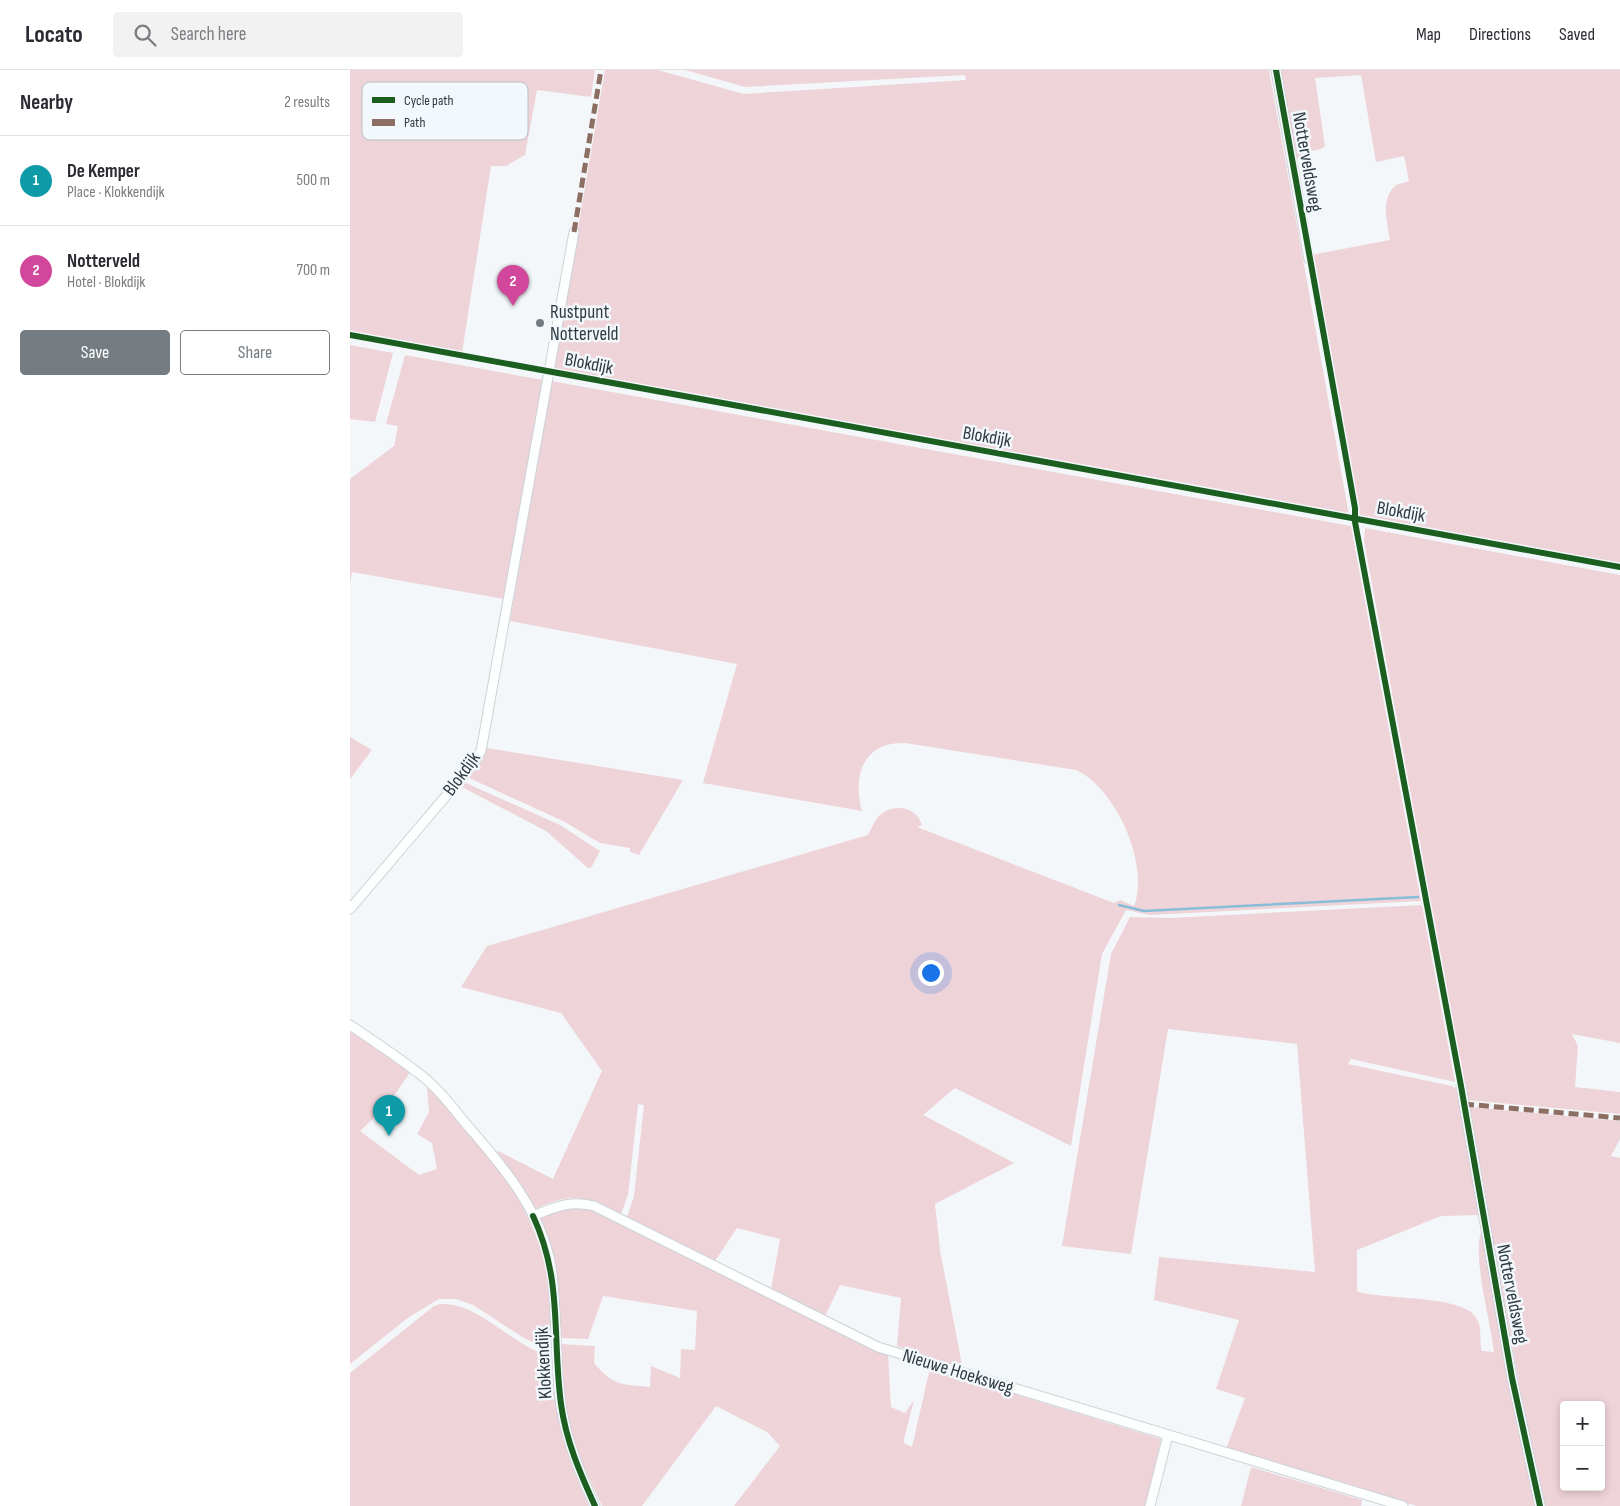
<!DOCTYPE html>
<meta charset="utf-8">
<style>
body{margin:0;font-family:"Sofia Sans Condensed",sans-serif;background:#f2f2f3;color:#2b2b33}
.controls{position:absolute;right:15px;bottom:15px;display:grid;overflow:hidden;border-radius:5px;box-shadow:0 2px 8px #0003}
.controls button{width:45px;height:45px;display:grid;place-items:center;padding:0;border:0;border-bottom:1px solid #e1e1e2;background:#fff;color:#2b2b33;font:25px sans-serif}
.you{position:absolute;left:580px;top:902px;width:18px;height:18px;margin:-12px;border:4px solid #fff;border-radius:50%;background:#1a73e8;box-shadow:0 0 0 8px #1a73e833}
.badge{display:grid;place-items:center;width:32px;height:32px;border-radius:50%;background:#747c81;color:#fff;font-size:16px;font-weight:700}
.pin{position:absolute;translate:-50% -41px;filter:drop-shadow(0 1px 2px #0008)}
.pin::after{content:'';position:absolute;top:26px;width:18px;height:15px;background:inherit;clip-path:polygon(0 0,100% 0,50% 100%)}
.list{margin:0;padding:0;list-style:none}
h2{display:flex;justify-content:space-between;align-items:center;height:65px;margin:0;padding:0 20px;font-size:21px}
h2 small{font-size:16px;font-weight:400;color:#7c7c81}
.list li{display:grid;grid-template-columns:32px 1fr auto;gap:15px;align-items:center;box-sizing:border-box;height:90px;padding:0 20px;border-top:1px solid #e1e1e2}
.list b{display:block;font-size:19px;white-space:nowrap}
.list p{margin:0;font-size:16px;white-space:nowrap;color:#7c7c81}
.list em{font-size:16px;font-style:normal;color:#7c7c81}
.actions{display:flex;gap:10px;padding:15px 20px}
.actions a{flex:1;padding:11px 0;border:1px solid #747c81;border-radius:5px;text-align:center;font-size:18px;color:#747c81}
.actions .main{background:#747c81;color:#fff}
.icon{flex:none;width:28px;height:28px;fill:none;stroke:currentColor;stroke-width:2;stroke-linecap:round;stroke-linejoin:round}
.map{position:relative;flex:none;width:1270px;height:1436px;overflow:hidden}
header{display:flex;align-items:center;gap:30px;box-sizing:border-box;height:70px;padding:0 25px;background:#fff;border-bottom:1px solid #e1e1e2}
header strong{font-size:24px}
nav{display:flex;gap:28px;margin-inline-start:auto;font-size:18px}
.search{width:350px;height:45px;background:#f2f2f3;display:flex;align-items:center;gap:12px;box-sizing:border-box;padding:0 18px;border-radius:5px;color:#7c7c81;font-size:19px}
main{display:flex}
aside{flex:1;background:#fff}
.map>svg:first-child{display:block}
.green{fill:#eed3d9;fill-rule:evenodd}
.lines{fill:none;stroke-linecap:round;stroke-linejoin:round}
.stream{stroke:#88bdd7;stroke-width:2.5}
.minor-casing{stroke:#cbd2d6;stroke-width:11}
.minor{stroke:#fdfefe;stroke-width:9}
.quiet{stroke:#8d6e63;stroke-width:5;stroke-dasharray:10 5;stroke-linecap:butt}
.cycleway-casing{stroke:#f2f8fb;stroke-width:9}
.cycleway{stroke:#1b5e20;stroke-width:6}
.poi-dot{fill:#747c81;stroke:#f2f8fb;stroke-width:2}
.labels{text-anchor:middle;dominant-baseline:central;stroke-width:5;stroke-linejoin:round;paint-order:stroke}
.street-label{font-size:19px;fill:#2f3a41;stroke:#f2f8fb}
.poi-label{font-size:19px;fill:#2f3a41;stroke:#f2f8fb;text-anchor:start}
.key{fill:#f2f8fb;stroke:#b8bfc3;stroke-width:1}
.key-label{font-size:14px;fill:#2f3a41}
</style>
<header>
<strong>Locato</strong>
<div class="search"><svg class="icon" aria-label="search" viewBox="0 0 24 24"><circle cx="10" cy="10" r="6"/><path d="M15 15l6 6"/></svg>Search here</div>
<nav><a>Map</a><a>Directions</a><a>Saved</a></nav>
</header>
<main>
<aside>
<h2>Nearby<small>2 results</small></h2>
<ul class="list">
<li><span class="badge" style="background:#0f9aa8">1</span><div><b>De Kemper</b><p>Place · Klokkendijk</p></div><em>500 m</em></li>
<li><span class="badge" style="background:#d1479c">2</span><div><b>Notterveld</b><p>Hotel · Blokdijk</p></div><em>700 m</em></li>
</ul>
<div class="actions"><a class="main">Save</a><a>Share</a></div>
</aside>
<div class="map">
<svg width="1270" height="1436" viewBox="0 0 1270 1436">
<rect width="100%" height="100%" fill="#f4f7f9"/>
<g class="green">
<path d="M0,0H245L241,27L187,20L175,85L156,96H141L112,283L0,262Z"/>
<path d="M255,0H308L394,24L616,10L615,5L395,17L335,0H919L999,445L204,300Z"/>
<path d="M928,0H1270V495L1008,446L961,185L1040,170C1037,151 1030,129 1046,115L1059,111L1054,86L1026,92L1011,5L965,8L975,76L971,79L957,82L958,87L945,89Z"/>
<path d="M0,275L43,283L25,352L0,349Z"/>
<path d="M55,285L193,310L154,529L2,502L0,514V409L44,376L48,356L36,354Z"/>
<path d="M201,311L1001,456L1071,831L800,845L776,840L752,884L721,1076L605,1018L573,1045L664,1093L585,1134L590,1180L613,1300L547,1276L551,1228L490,1215L475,1246L421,1219L430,1169L387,1158L365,1191L277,1147L284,1126L294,1035L288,1034L278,1125L271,1144C234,1127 224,1121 185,1139L172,1116L146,1080L203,1109L252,1001L211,943L111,917L137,876L518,765C521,759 524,752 528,747C541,733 566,735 572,755L567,757L764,833L770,830L784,836C800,795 766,718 726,700L555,673C513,671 502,707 512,741L353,713L387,594L160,551Z"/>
<path d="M1015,458L1270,505V973L1222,964L1228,976L1225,1017L1270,1022V1044L1117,1030L1014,471Z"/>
<path d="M0,667L22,680L0,709Z"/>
<path d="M137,678L333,710L289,785L280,782V778L250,773L215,752L117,707L129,692Z"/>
<path d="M116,713L210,755L250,781L241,798H238L196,761L110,716Z"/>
<path d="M1072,835L1105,1012L1001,989L998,994L1102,1016L1107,1020L1129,1145L1091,1146L1007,1180V1221C1031,1231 1118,1223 1128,1251C1132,1260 1129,1272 1132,1281L1144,1282C1141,1253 1121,1183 1132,1160L1185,1436H1067L876,1379L895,1328L866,1319L889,1250L804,1230L809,1187L965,1202L947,974L818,959L781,1184L712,1176L761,884L780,847L820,848Z"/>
<path d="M0,958L61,1001L37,1036L10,1061L69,1105L87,1099L82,1073L67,1064L79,1042L77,1015C129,1066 183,1133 198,1205C203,1230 201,1256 202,1281L174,1268L123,1235L106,1229H89L59,1247L0,1294Z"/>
<path d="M1119,1037L1270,1051V1069L1261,1086L1270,1088V1436H1194L1173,1336ZM1214,1335H1251V1417H1214Z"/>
<path d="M236,1136L538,1283L541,1337L555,1343L564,1330L554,1369V1373L562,1377L580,1298L811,1369L795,1436H384L430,1376L417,1362L366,1336L292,1436H252L222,1371L215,1342L210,1274L245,1276L244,1293C264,1316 270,1314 300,1317L301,1296L330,1308L331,1279L345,1280L347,1241L253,1226L238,1269L210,1268L189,1148L211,1137Z"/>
<path d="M90,1234C119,1233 140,1253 164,1268C176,1277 189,1282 202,1288C203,1344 216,1386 239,1436H0V1303L84,1236Z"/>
<path d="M901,1397L1012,1430L1011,1436H891Z"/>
</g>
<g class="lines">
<path class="stream" d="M769,835L794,841L1068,827"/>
<defs>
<g id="minor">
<path d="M926,0L959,189"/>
<path d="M0,839L124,693L131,681L224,162"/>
<path d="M0,955C24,971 48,987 71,1005C89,1019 103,1038 117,1055C152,1095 192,1142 201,1197C208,1243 204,1290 211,1336C217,1372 230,1403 245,1436"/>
<path d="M1111,1016L1162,1308L1190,1436"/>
<path d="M183,1146C204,1137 220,1130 244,1136L528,1277L1053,1436"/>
<path d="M800,1436L818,1365"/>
</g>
</defs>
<use href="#minor" class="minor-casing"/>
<use href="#minor" class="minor"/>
<g class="quiet">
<path d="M224,162L251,0"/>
<path d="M1114,1034L1270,1048"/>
</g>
<defs>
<g id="cycleway">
<path d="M926,0L1005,438V452L1111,1016L1162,1308L1190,1436"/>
<path d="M0,265L1270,497"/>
<path d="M183,1146C213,1210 202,1267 211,1334C216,1371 230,1403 245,1436"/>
</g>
</defs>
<use href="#cycleway" class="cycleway-casing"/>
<use href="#cycleway" class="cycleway"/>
</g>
<circle class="poi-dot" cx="190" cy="253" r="5"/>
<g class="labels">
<g class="street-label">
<text transform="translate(957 92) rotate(80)">Notterveldsweg</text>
<text transform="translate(239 294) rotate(11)">Blokdijk</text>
<text transform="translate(637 367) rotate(10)">Blokdijk</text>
<text transform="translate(1051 442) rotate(10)">Blokdijk</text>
<text transform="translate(112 704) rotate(-54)">Blokdijk</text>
<text transform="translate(1162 1224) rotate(79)">Notterveldsweg</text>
<text transform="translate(194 1293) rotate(-93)">Klokkendijk</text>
<text transform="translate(608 1302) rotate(17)">Nieuwe Hoeksweg</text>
</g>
<g class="poi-label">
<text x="200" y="242">Rustpunt<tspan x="200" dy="22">Notterveld</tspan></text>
</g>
</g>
<rect x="12" y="12" width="166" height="58" rx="8" class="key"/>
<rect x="22" y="27" width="23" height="6" fill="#1b5e20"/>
<rect x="22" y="49" width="23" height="7" fill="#8d6e63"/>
<g class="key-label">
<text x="54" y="35">Cycle path</text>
<text x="54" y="57">Path</text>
</g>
</svg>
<div class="controls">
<button>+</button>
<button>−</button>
</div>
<div class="you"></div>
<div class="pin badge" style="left:39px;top:1066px;background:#0f9aa8">1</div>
<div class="pin badge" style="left:163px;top:236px;background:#d1479c">2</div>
</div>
</main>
